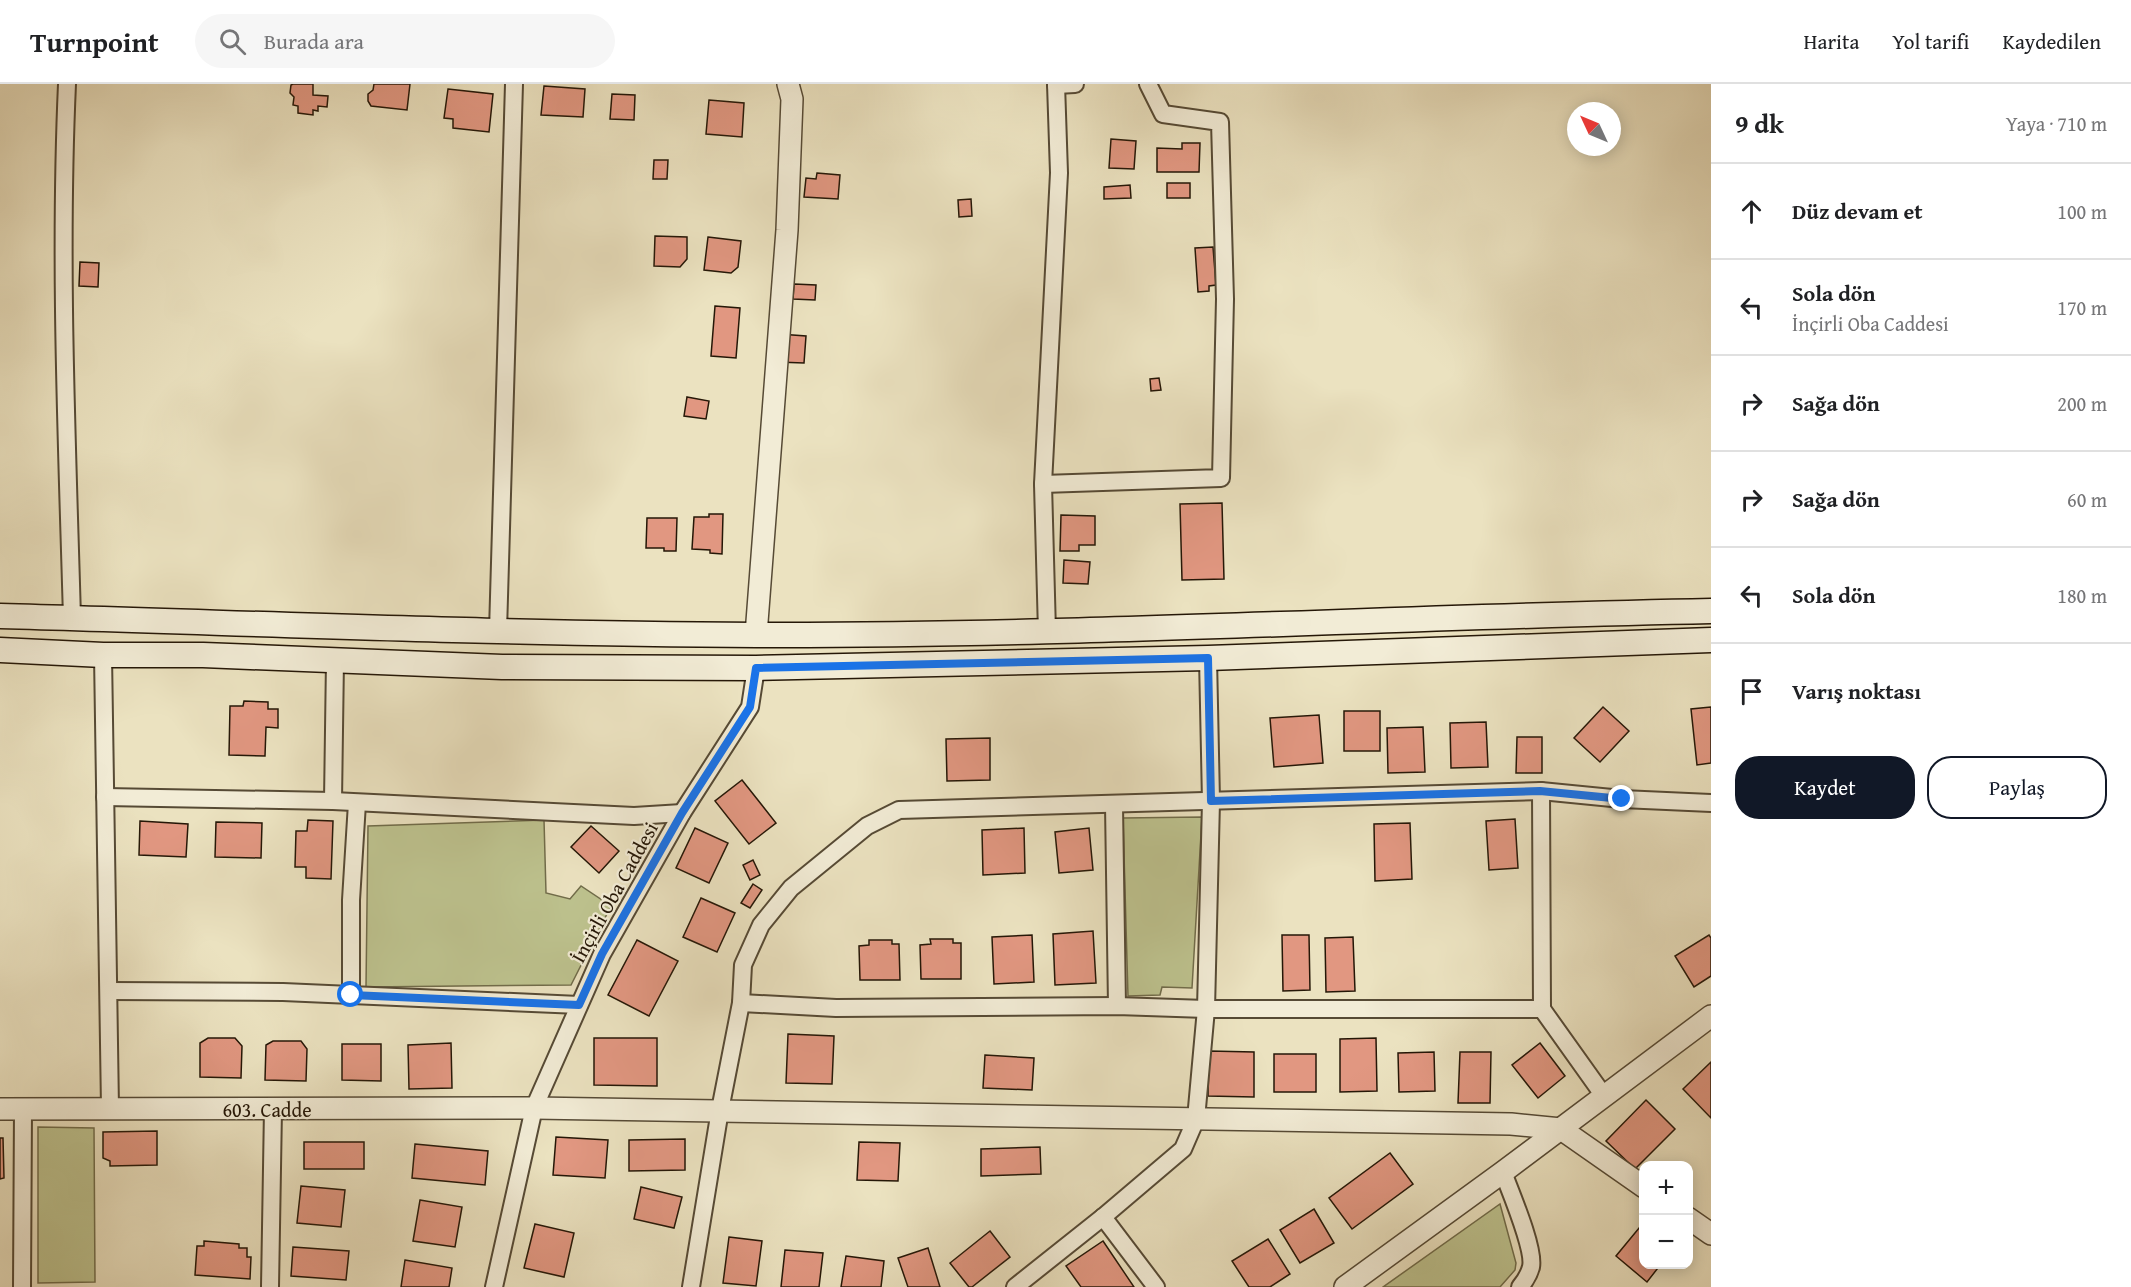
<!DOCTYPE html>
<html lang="tr">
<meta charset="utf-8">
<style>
body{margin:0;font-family:"Gentium Book Plus",serif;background:#f6f6f6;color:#202124}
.controls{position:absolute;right:18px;bottom:18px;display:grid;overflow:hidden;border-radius:12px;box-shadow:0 3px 15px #0003}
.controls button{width:54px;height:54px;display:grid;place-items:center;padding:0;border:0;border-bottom:2px solid #e0e0e0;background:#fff;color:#202124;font:30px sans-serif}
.compass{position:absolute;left:1567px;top:18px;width:54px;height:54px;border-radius:50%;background:#fff;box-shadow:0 3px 15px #0003;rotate:314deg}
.stop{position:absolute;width:18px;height:18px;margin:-14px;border:4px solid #1a73e8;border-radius:50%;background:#fff}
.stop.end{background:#1a73e8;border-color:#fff;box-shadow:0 2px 6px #0008}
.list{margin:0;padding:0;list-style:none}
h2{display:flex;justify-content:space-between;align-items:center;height:78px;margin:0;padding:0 24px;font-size:26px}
h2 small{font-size:20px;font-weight:400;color:#757577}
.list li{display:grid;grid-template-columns:39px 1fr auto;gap:18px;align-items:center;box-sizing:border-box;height:96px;padding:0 24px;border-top:2px solid #e0e0e0}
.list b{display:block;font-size:22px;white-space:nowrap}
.list p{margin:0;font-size:20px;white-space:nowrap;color:#757577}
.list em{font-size:20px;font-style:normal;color:#757577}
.actions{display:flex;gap:12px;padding:18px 24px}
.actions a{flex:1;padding:14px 0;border:2px solid #111827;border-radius:24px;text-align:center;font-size:21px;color:#111827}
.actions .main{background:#111827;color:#fff}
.icon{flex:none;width:33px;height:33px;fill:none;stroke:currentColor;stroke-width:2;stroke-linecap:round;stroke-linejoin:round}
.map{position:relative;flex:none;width:1711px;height:1203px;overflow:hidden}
header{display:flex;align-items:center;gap:36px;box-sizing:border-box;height:84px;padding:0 30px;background:#fff;border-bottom:2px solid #e0e0e0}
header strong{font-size:28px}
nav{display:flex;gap:33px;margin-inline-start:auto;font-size:21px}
.search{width:420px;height:54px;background:#f6f6f6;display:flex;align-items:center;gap:15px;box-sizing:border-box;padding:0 21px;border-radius:33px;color:#757577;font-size:22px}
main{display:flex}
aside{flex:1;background:#fff}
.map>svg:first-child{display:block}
.green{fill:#bdc28e;stroke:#716c4a;stroke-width:1.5}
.building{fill:#e19781;stroke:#251707;stroke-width:1.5}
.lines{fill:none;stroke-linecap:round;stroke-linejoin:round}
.minor-casing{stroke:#564a35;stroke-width:20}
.tertiary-casing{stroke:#564a35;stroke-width:24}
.secondary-casing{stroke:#251707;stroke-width:27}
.minor{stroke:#f2ecd6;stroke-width:16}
.tertiary{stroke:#f2ecd6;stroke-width:21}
.secondary{stroke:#f2ecd6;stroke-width:24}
.route{stroke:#1a73e8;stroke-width:8}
.labels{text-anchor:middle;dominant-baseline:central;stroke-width:4.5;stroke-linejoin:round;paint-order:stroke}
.street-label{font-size:20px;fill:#251707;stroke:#f2ecd6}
</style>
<header>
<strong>Turnpoint</strong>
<div class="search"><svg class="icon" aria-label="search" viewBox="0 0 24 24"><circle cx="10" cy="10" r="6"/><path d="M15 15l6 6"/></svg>Burada ara</div>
<nav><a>Harita</a><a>Yol tarifi</a><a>Kaydedilen</a></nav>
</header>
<main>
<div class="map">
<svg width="1711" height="1203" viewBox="0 0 1711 1203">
<rect width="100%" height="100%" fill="#ebe2c0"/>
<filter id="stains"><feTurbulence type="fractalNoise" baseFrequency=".00333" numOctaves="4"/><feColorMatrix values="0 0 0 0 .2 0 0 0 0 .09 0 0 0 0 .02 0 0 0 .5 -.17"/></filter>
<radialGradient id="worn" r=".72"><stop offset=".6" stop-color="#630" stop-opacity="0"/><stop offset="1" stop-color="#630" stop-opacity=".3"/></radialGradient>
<g class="green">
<path d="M1202,733L1192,904L1162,903L1160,911L1128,912L1123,734Z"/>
<path d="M544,736L546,809L570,815L581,802L611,822L571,901L366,903L368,742Z"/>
<path d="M38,1043L94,1044L95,1198L38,1199Z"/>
<path d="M1500,1120L1516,1179L1515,1186L1500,1203H1383Z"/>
</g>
<g class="building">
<path d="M293,0H313V11L328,12L327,23L318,22V27L313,26V31L298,29V22L293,21L294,13L290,9L291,1Z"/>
<path d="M374,0H410L407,26L371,22L368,17V10L373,6Z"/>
<path d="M544,2L585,5L583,33L541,31Z"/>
<path d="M448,5L493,10L489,48L453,44V35L444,34Z"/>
<path d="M612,10L635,11L634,36L610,35Z"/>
<path d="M709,16L744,19L742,53L706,50Z"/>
<path d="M1111,55L1136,57L1134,85L1109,84Z"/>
<path d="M1182,59H1200L1199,88H1157V64L1182,65Z"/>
<path d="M654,76H668L667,95H653Z"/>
<path d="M817,89L840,91L838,115L804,113L806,94L816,95Z"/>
<rect x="1167" y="99" width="23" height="15"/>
<path d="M1130,101L1131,114L1104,115V103Z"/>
<path d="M971,115L972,132L959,133L958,116Z"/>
<path d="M655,152L687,153V175L680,183L654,182Z"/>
<path d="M708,153L741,157L738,183L731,189L704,186Z"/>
<path d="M1213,163L1216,201L1209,202V207L1198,208L1195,164Z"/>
<path d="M80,178L99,179L98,203L79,202Z"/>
<path d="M794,200L816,201L815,216L793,215Z"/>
<path d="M715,222L740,224L736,274L711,272Z"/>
<path d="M779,250L806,252L804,279L777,278Z"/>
<path d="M1159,294L1161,306L1151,307L1150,295Z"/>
<path d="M687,313L709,317L706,335L684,332Z"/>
<path d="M1222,419L1224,495L1182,496L1180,420Z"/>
<path d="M709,430H723L722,470L710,469V466L692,465L694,433H709Z"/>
<path d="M1061,431L1095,432V461H1079V467H1060Z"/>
<path d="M647,434H677L676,467H664V464H646Z"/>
<path d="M1064,476L1090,478L1088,500L1063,499Z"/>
<path d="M244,617L268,618V625H278V644L266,643L265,672L229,671L230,622H243Z"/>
<path d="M1603,623L1629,647L1600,678L1574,654Z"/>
<path d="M1711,623V679L1697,681L1691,625Z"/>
<rect x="1344" y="627" width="36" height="40"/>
<path d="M1319,631L1323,679L1274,683L1270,634Z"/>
<path d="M1486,638L1488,683L1451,684L1450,639Z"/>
<path d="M1423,643L1425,688L1388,689L1387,644Z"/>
<path d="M1517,653H1542V689H1516Z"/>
<path d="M990,654V696L947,697L946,655Z"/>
<path d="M742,696L776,739L749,760L715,717Z"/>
<path d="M1515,735L1518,784L1489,786L1486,737Z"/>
<path d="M308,736L333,737L331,795L306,794V783H295L296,747H307Z"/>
<path d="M140,737L188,740L186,773L139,771Z"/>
<path d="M216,738L262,739L261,774L215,773Z"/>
<path d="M1410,739L1412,795L1375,797L1374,740Z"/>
<path d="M591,742L619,767L599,789L571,763Z"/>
<path d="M695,744L728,759L709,799L676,784Z"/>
<path d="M1024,744L1025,789L983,791L982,746Z"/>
<path d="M1089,744L1093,786L1059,789L1055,748Z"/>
<path d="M753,776L760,791L750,796L743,781Z"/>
<path d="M753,800L762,806L750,824L741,819Z"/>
<path d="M701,814L735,829L717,868L683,853Z"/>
<path d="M1093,847L1096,899L1055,901L1053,850Z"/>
<path d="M1032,851L1034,898L994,900L992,853Z"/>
<path d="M1282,851H1309L1310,906L1283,907Z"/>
<path d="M1709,851L1711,854V892L1694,903L1675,872Z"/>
<path d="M1353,853L1355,907L1326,908L1325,854Z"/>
<path d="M930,855H953V859H961V895H921L920,861L931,860Z"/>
<path d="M637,856L678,877L649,932L608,911Z"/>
<path d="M869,856H892V860H899L900,896H860L859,862L869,861Z"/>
<path d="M788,950L834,952L832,1000L786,999Z"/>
<path d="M208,954H235L242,962L241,994L200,993V959Z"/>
<path d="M594,954H657V1002L594,1001Z"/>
<path d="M1376,954L1377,1007L1340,1008V955Z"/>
<path d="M273,957H301L307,965L306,997L265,996L266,961Z"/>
<path d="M451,959L452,1004L409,1005L408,961Z"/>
<path d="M1540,959L1565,992L1538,1014L1512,981Z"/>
<path d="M342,960H381V997L342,996Z"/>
<path d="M1209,967L1254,968V1013L1208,1012Z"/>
<path d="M1434,968L1435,1007L1399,1008L1398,969Z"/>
<path d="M1460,968H1491L1490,1019H1458Z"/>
<rect x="1274" y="970" width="42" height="38"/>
<path d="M985,971L1034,974L1032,1006L983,1004Z"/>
<path d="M1711,978V1034L1683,1005Z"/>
<path d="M1646,1016L1675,1045L1635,1085L1606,1057Z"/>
<path d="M157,1047V1081L110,1082V1077L103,1074V1048Z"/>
<path d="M556,1053L608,1056L605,1094L553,1091Z"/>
<path d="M0,1054H3L4,1094L0,1095Z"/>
<path d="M685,1055V1086L629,1087V1056Z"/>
<rect x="304" y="1058" width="60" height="27"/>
<path d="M859,1058L900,1059L898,1097L857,1096Z"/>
<path d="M415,1060L488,1067L485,1101L412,1094Z"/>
<path d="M1040,1063L1041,1090L981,1092V1065Z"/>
<path d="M1390,1069L1413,1100L1352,1145L1329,1114Z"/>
<path d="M301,1102L345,1106L341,1143L297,1139Z"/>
<path d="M641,1103L682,1113L674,1144L634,1135Z"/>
<path d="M420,1116L462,1123L455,1163L413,1157Z"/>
<path d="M1314,1125L1334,1159L1300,1179L1280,1146Z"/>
<path d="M1644,1138V1180H1661L1647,1198L1616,1172Z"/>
<path d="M535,1140L574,1149L564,1193L524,1184Z"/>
<path d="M990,1147L1010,1173L972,1203H969L950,1179Z"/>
<path d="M729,1153L762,1157L756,1202L723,1199Z"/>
<path d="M1268,1155L1290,1190L1270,1203H1249L1232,1177Z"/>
<path d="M204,1157L239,1160V1164H247V1173H251L250,1195L195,1191L197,1162H204Z"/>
<path d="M1103,1157L1134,1203H1081L1066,1182Z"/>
<path d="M293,1163L349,1167L346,1196L291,1192Z"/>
<path d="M928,1164L940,1203H908L898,1174Z"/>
<path d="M785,1166L823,1169L819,1203H781Z"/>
<path d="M846,1172L884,1177L881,1203H841Z"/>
<path d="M405,1176L452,1184L449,1203H401Z"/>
</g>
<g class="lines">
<defs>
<g id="minor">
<path d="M67,0C59,178 67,356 72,534"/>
<path d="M1056,1L1075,0"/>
<path d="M1043,400L1221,394L1225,215L1220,38L1163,30L1148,0"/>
<path d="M498,547L514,0"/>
<path d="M1047,548L1043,400L1059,89L1056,0"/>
<path d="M103,571L110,1024"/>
<path d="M1541,707L1542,925L1604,1012"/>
<path d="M105,713L333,717L634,732L682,729"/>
<path d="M333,717L335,576"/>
<path d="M1114,721L1117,922"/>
<path d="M109,907L283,908L579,921"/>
<path d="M351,911V816L357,719"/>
<path d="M741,919L836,924L1117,922L1206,925H1542"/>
<path d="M1503,1088C1510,1107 1535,1165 1531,1183C1529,1191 1525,1197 1520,1203"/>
<path d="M1103,1133L1156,1203"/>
<path d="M22,1203L23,1025"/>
<path d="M270,1203L273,1025"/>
<path d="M494,1203L534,1024L602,870L682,729L750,623L756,584"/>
<path d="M691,1203L720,1026L741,919L743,881L761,841L791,804L867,742L899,726L1541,707L1622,715L1711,719"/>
<path d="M1015,1203L1103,1133L1183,1065L1196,1035L1206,925L1211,717L1208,574"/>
</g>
<g id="tertiary">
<path d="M756,551L787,146L792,15L788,0"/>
<path d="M0,1025L534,1024L1511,1040L1561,1045L1644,1103"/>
<path d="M1688,1134L1711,1150"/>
<path d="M1345,1203L1503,1088L1711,932"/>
</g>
<g id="secondary">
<path d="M0,532C252,539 504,550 757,551C1075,552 1393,533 1711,527"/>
<path d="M0,566L103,571H203L502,583L756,584L1208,574L1711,556"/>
</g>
</defs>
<use href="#minor" class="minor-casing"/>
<use href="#tertiary" class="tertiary-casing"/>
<use href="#secondary" class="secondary-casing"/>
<use href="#minor" class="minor"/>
<use href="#tertiary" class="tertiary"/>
<use href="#secondary" class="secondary"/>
</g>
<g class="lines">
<path class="route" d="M351,911L579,921L602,870L682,729L750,623L756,584L1208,574L1211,717L1540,707L1622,715"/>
</g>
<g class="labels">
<g class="street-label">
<text transform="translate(614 808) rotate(-61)">İnçirli Oba Caddesi</text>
<text x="267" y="1025">603. Cadde</text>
</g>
</g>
<rect width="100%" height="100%" filter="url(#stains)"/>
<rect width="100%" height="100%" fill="url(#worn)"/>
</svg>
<div class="controls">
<button>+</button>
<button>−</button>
</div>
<svg class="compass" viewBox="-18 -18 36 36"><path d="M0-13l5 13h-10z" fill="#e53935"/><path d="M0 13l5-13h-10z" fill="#757577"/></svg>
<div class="stop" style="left:351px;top:911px"></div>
<div class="stop end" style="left:1622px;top:715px"></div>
</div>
<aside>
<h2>9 dk<small>Yaya · 710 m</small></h2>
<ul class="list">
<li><svg class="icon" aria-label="ahead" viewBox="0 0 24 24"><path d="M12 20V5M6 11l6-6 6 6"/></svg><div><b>Düz devam et</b></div><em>100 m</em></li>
<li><svg class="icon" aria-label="left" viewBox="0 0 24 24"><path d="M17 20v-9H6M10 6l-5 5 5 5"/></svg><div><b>Sola dön</b><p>İnçirli Oba Caddesi</p></div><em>170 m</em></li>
<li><svg class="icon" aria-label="right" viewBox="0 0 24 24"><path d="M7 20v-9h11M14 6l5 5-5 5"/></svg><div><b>Sağa dön</b></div><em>200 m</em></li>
<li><svg class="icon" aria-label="right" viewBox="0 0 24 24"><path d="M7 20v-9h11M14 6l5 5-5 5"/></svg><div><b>Sağa dön</b></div><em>60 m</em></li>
<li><svg class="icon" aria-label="left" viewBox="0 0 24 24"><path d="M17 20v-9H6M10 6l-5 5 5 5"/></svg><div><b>Sola dön</b></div><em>180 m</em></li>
<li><svg class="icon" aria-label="arrive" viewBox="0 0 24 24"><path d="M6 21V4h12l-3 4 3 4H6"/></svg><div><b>Varış noktası</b></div></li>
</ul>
<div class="actions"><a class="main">Kaydet</a><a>Paylaş</a></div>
</aside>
</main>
